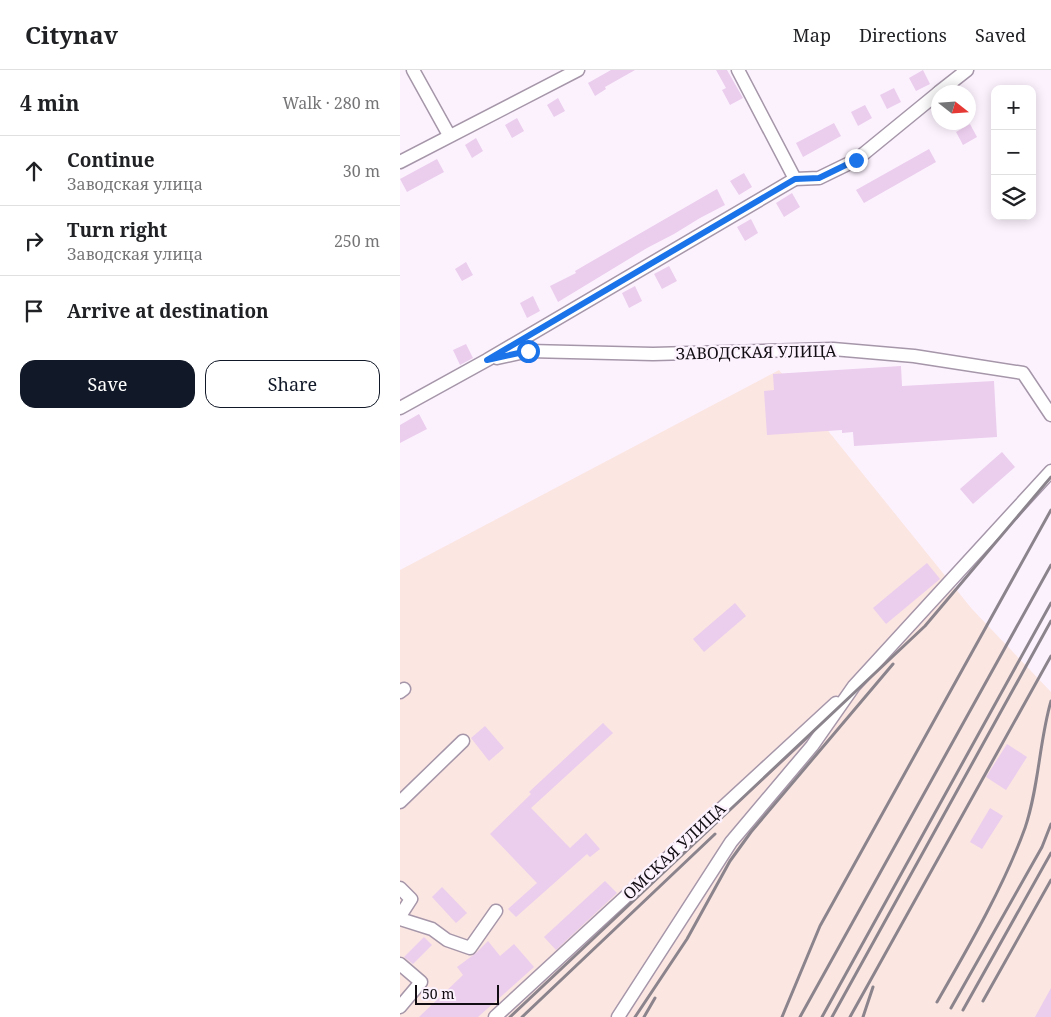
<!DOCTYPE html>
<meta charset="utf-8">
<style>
body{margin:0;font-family:"Noto Serif",serif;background:#f6f6f6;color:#202124}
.controls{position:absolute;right:15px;top:15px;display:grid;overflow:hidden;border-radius:10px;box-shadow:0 2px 12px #0003}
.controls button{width:45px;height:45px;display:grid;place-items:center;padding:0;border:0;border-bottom:1px solid #e0e0e0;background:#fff;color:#202124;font:25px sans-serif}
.compass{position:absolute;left:531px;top:15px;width:45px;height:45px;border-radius:50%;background:#fff;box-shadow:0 2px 12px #0003;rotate:107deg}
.scale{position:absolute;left:15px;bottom:12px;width:84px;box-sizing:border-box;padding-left:5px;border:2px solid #120d13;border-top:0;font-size:14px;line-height:18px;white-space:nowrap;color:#120d13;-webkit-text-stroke:4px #fcf2fe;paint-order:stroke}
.stop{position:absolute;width:15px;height:15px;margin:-11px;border:4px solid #1a73e8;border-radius:50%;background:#fff}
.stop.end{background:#1a73e8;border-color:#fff;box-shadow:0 1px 5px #0008}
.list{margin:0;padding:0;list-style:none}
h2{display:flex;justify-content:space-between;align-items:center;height:65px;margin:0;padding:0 20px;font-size:21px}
h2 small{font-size:16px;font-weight:400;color:#757577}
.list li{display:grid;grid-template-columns:32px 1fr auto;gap:15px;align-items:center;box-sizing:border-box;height:70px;padding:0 20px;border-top:1px solid #e0e0e0}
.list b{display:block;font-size:19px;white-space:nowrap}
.list p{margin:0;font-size:16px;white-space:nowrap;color:#757577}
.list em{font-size:16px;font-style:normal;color:#757577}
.actions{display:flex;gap:10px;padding:15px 20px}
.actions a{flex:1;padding:11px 0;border:1px solid #111827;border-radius:15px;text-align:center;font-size:18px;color:#111827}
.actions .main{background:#111827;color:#fff}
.icon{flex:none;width:28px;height:28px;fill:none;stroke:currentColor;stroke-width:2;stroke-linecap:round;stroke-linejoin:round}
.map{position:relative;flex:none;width:651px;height:947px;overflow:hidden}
header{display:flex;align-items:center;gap:30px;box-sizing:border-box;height:70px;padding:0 25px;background:#fff;border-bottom:1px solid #e0e0e0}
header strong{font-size:24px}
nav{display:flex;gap:28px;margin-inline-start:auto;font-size:18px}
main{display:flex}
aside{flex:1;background:#fff}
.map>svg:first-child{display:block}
.industrial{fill:#fbe6e2}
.building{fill:#ebcded}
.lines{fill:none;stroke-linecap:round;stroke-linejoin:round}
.minor-casing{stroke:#a696a9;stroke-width:15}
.minor{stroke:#fff;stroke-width:12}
.rail{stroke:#8b848d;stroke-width:3}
.route{stroke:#1a73e8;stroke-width:6}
.labels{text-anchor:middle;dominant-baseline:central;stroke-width:5;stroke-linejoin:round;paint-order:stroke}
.street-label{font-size:16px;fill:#120d13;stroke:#fcf2fe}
</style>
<header>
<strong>Citynav</strong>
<nav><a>Map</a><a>Directions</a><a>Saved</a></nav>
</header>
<main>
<aside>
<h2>4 min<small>Walk · 280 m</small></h2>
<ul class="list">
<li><svg class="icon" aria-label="ahead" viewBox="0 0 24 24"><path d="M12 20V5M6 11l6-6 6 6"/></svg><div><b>Continue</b><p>Заводская улица</p></div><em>30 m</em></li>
<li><svg class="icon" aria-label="right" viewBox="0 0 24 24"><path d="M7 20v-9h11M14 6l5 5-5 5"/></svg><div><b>Turn right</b><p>Заводская улица</p></div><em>250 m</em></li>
<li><svg class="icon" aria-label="arrive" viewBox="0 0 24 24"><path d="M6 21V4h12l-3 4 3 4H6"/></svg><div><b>Arrive at destination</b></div></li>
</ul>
<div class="actions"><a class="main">Save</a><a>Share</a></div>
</aside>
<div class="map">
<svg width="651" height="947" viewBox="0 0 651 947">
<rect width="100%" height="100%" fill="#fcf2fe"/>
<path class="industrial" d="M379,300L572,539L651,622V947H0V500Z"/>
<g class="building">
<path d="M211,0H235L205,17L206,19L195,26L188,13Z"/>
<path d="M316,0H327L343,28L330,35L322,20L326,18Z"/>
<path d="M523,0L530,14L516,21L509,8Z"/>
<path d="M494,18L501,32L487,39L480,25Z"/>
<path d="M158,28L165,41L154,47L147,35Z"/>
<path d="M465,35L472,48L458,56L451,42Z"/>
<path d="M117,48L124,61L112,68L105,55Z"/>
<path d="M434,53L441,66L403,87L396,73Z"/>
<path d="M570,54L577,67L563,75L556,62Z"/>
<path d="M76,68L83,81L72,88L65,75Z"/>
<path d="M529,79L536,92L464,133L456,120Z"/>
<path d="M37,89L44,102L7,122L0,109Z"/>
<path d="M344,103L352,117L339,125L330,111Z"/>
<path d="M317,119L325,135L300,148L274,164L247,178L158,232L150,216L176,203L175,201L187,194Z"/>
<path d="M392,123L400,137L384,147L376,133Z"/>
<path d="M351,149L358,163L345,171L337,157Z"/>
<path d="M66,192L73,205L62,211L55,199Z"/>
<path d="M269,196L277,211L262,219L254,204Z"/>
<path d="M235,216L242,231L229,238L222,223Z"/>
<path d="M133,226L140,241L127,248L120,233Z"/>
<path d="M66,274L73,288L60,295L53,280Z"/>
<path d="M501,296L502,316L594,311L597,367L454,376L453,362L442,363V360L367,365L364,321L374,320L373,304Z"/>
<path d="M19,344L27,359L0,373V355Z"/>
<path d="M602,382L615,397L573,434L560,419Z"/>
<path d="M527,493L540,509L486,554L473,538Z"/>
<path d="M335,533L346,546L304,582L293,569Z"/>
<path d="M203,653L213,663L131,738L170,778L186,763L200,779L190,787L187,784L116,847L108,839L137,813L90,764L131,724L129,722Z"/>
<path d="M85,656L104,678L89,691L71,668Z"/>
<path d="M607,674L627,687L606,720L586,707Z"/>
<path d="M590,738L603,746L582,779L570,772Z"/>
<path d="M205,811L217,823L156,880L144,867Z"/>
<path d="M42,817L67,843L56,853L32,827Z"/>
<path d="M24,867L32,875L13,894L4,887Z"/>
<path d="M88,871L100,886L114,874L134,897L78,947H19L63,905L57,897L76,883Z"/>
<path d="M651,918V947H635Z"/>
</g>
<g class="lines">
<defs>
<g id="minor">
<path d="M13,0L49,65"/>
<path d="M338,0L395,109"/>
<path d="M539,22L567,0"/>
<path d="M0,92L178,0"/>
<path d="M97,288L129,281L253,284L433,279L514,286L623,303L651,345"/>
<path d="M0,338L87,290L395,109L419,108L456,90L538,23"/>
<path d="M0,622L4,619"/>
<path d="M0,732L63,671"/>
<path d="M0,818L11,829L0,846"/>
<path d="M0,849L32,859L47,870L70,878L96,841"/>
<path d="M0,894L21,912L0,937"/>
<path d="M95,947L436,633"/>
<path d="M218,947L331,772L412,676L454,616L651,401"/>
</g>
</defs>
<use href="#minor" class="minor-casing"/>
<use href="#minor" class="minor"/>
<g class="rail">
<path d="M583,931L651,810"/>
<path d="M537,932C568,878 604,816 625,758C639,717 639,672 651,631"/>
<path d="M551,938L642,777L651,754"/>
<path d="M563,940L651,783"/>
<path d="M110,947L525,556L651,407"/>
<path d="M122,947L315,764"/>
<path d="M235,947L287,869L330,791L351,762L493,594"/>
<path d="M244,947L255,928"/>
<path d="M382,947L420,856L651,440"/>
<path d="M400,947L651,495"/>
<path d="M422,947L651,533"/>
<path d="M432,947L651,551"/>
<path d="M450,947L651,586"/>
<path d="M463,947L473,917"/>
</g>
</g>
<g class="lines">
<path class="route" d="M128,281L87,290L395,109L419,108L456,90"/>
</g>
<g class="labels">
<g class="street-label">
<text transform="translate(356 282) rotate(-1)">ЗАВОДСКАЯ УЛИЦА</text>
<text transform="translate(274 781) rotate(-43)">ОМСКАЯ УЛИЦА</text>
</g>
</g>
</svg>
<div class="controls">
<button>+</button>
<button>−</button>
<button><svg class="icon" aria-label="layers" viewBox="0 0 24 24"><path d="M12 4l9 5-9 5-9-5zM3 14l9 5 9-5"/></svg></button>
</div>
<svg class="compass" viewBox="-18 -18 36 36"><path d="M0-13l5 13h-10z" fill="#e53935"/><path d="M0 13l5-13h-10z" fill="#757577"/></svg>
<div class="scale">50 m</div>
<div class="stop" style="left:128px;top:281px"></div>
<div class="stop end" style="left:456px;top:90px"></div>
</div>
</main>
